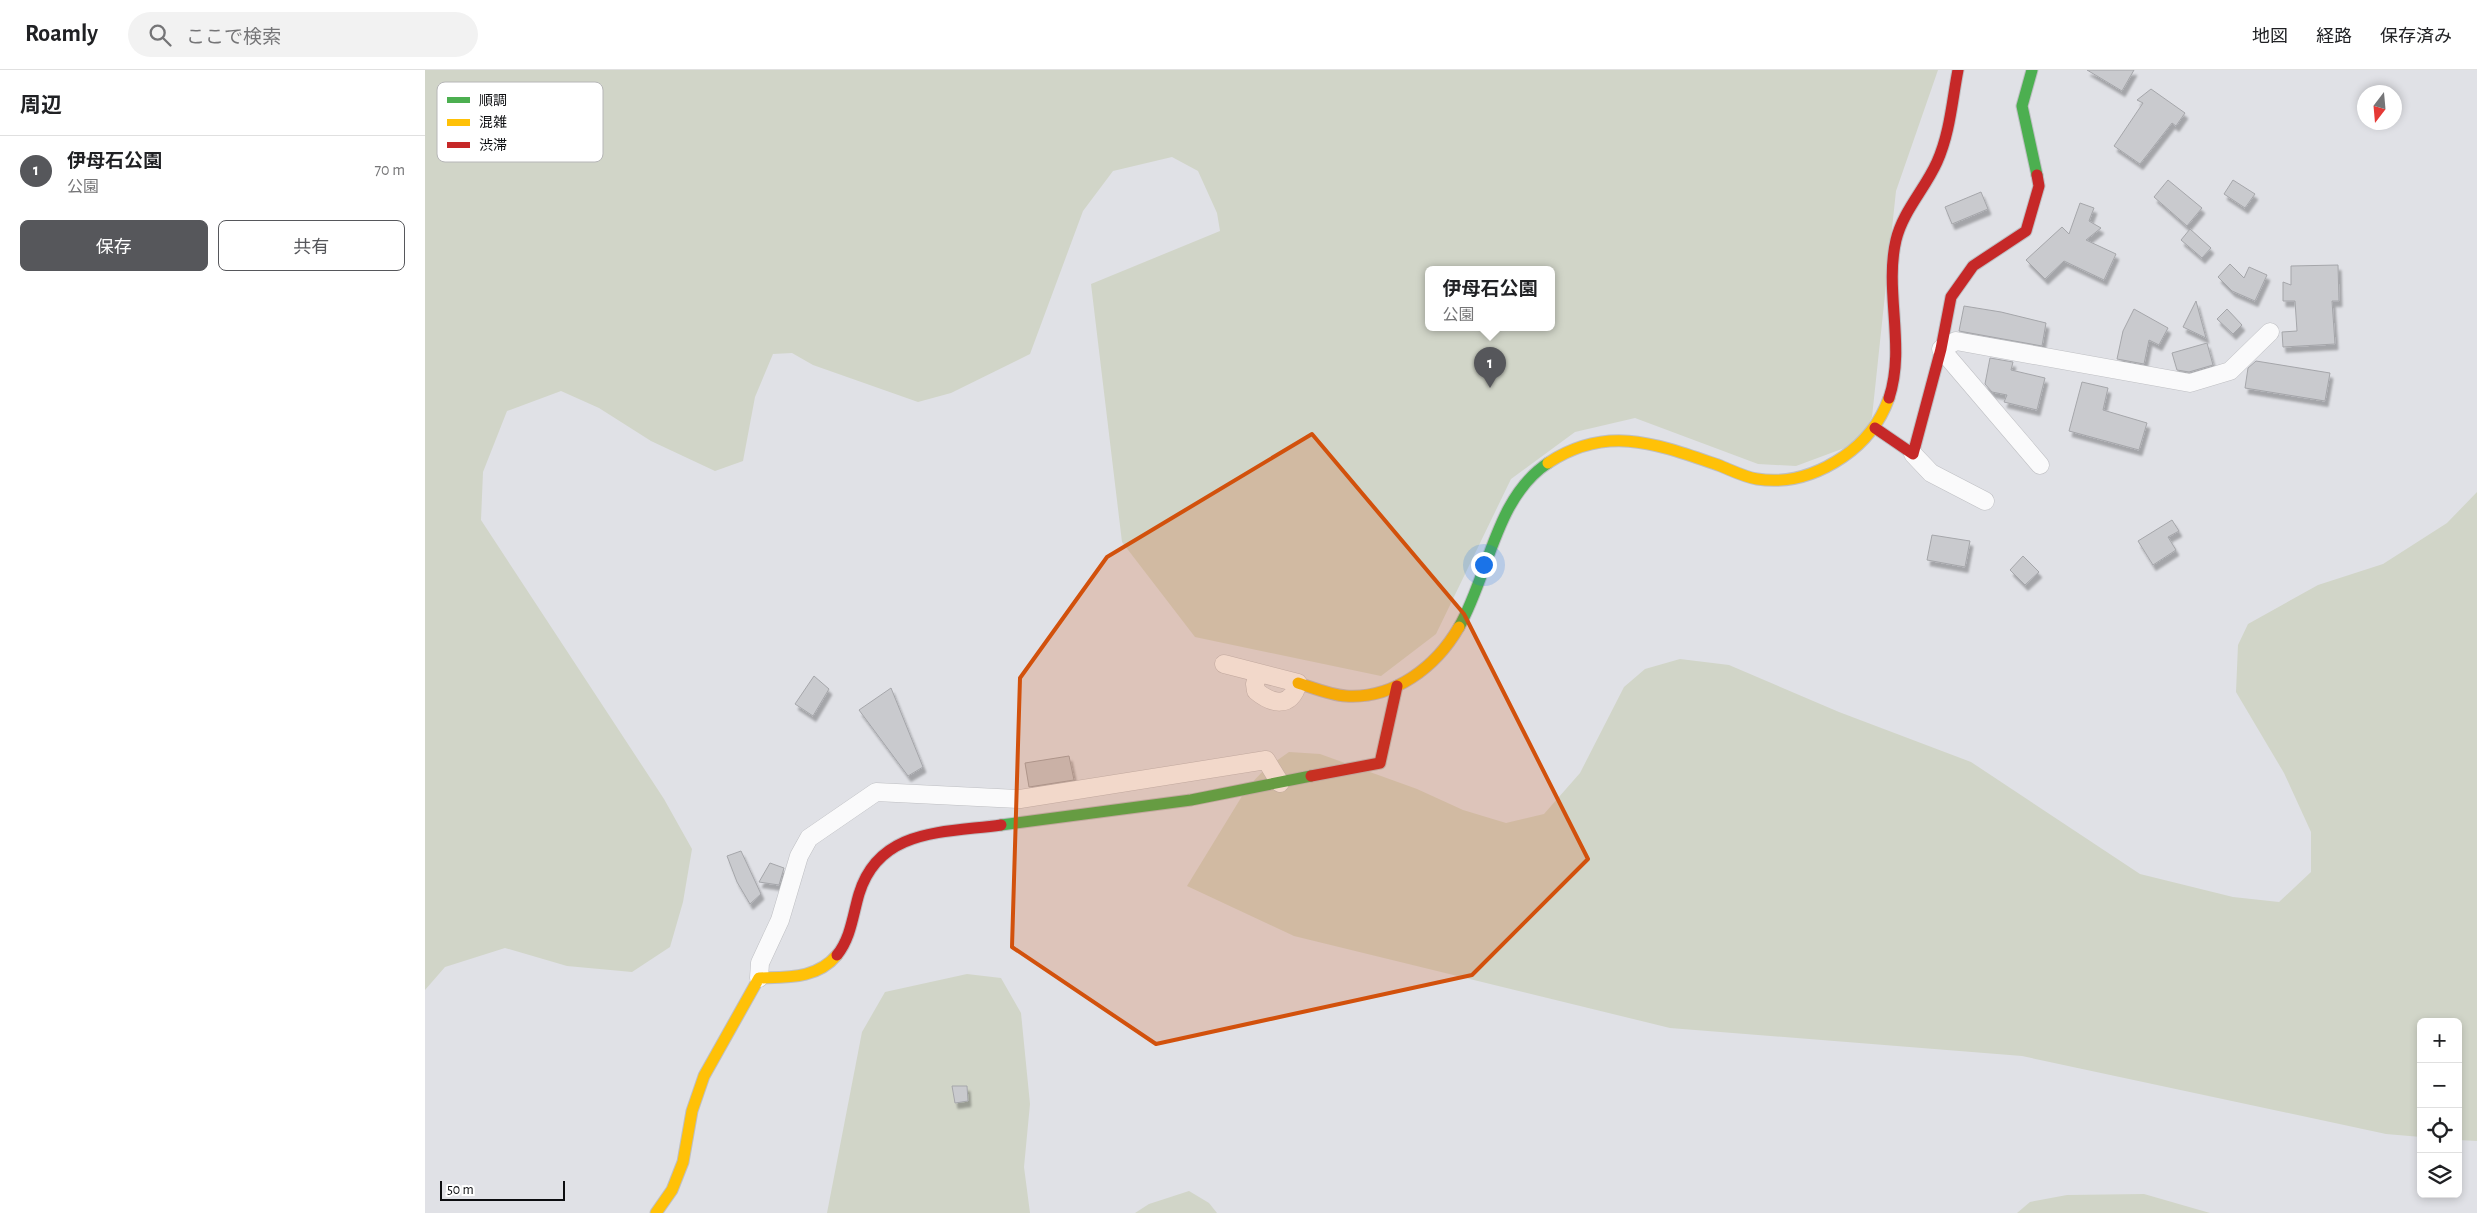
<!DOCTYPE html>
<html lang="ja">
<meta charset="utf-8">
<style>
body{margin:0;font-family:"Alegreya Sans","Noto Sans JP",sans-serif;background:#f2f2f2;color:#202124}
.controls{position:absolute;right:15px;bottom:15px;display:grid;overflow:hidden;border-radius:8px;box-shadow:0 2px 8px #0003}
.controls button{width:45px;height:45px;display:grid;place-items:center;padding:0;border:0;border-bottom:1px solid #e0e0e0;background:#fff;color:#202124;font:25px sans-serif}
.compass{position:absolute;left:1932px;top:15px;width:45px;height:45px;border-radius:50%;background:#fff;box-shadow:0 2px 8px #0003;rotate:196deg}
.scale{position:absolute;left:15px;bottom:12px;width:125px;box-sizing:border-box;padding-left:5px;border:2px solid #0c0d10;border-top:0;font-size:14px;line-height:18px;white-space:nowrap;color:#0c0d10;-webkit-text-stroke:4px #fff;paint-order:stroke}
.you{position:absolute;left:1058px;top:494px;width:18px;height:18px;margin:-12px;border:4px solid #fff;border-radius:50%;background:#1a73e8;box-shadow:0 0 0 8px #1a73e833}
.badge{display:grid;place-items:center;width:32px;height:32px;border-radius:50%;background:#56575b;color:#fff;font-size:16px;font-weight:700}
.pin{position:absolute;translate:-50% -41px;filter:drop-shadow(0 1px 2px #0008)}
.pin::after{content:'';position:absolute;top:26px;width:18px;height:15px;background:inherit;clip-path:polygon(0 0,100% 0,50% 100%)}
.popup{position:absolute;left:1000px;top:196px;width:130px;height:65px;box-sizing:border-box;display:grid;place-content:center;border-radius:8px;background:#fff;filter:drop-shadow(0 1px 4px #0005);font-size:16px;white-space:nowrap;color:#757577}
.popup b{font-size:19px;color:#202124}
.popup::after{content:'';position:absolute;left:50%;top:100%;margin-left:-10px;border:10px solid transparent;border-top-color:#fff}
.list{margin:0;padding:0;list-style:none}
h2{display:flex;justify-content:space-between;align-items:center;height:65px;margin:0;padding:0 20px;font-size:21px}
h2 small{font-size:16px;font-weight:400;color:#757577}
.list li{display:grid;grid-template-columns:32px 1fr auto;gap:15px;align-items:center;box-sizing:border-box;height:70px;padding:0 20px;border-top:1px solid #e0e0e0}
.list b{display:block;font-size:19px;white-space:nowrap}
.list p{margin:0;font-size:16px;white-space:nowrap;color:#757577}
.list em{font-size:16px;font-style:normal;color:#757577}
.actions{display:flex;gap:10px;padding:15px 20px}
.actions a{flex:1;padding:11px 0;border:1px solid #56575b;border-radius:8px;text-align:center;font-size:18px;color:#56575b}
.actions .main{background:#56575b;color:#fff}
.icon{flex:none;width:28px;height:28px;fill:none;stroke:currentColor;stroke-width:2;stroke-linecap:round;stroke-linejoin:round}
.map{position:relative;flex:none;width:2052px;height:1143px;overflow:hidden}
header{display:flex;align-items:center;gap:30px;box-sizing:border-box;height:70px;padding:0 25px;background:#fff;border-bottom:1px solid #e0e0e0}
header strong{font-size:24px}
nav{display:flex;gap:28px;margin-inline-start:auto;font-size:18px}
.search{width:350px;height:45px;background:#f2f2f2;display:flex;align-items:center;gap:12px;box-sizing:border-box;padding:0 18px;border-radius:28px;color:#757577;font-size:19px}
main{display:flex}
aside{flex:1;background:#fff}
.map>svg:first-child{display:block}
.green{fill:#d1d5c8;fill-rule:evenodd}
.building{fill:#c9cace;stroke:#a5a6aa;filter:url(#shadow)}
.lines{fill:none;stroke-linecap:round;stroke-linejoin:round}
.street-casing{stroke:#bebfc3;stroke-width:19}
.fast-casing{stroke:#bebfc3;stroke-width:13}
.slow-casing{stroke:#bebfc3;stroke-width:13}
.jam-casing{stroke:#bebfc3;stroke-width:13}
.street{stroke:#fafafb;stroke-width:18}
.fast{stroke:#4caf50;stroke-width:11}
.slow{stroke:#ffc107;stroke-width:11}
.jam{stroke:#c62828;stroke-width:11}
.marked{fill:#d2510c;fill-opacity:0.2;stroke:#d2510c;stroke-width:4;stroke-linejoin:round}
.key{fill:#fff;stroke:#b6b6b7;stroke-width:1}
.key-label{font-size:14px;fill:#0c0d10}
</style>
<header>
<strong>Roamly</strong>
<div class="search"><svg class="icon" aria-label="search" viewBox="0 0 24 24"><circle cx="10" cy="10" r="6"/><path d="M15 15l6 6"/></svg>ここで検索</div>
<nav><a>地図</a><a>経路</a><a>保存済み</a></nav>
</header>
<main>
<aside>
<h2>周辺<small></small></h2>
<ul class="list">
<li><span class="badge">1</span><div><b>伊母石公園</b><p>公園</p></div><em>70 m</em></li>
</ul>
<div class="actions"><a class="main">保存</a><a>共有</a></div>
</aside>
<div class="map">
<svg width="2052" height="1143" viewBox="0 0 2052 1143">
<defs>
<filter id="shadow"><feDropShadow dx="3" dy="5.5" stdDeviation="1" flood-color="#0004"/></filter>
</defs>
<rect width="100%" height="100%" fill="#e0e1e6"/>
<g class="green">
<path d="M0,0H1513L1471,121L1447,347L1433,373L1371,396L1333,394L1210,348L1150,362L1086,409L1011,564L956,606L770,567L697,472L666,214L795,161L792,143L773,101L747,87L688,101L658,141L605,284L526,323L493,332L388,295L367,283L348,284L330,327L318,391L290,401L226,371L174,338L136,321L82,341L58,402L56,450L239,729L267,779L258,832L245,877L207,902L142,896L80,878L20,897L0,920ZM1004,199H1126V257H1004Z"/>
<path d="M2052,422V1071L2033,1070V952H1996V1067L1961,1064L1597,986L1245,958L869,866L762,816L822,718L840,699L864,682L895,684L992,719L1038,740L1081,753L1119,744L1155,703L1199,617L1220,599L1255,589L1304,595L1414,642L1546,692L1715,804L1808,827L1854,832L1886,802V762L1859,703L1811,622L1813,575L1823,554L1893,515L1958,494L2022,453Z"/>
<path d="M542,904L576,908L596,943L605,1034L599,1097L605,1143H402L437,962L460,922Z"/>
<path d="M764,1121L784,1133L792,1143H710L724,1134Z"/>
<path d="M1719,1124L1785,1143H1592L1605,1132L1642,1125Z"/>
</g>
<g class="building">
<path d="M1662,0H1709L1697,21Z"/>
<path d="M1726,19L1760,43L1751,56L1747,53L1715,94L1689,76L1718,33L1712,30Z"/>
<path d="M1743,110L1777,138L1762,156L1729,127Z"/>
<path d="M1808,110L1830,124L1820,138L1799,124Z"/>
<path d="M1556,122L1563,139L1527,154L1520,137Z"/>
<path d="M1655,133L1669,138L1664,151L1676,158L1661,170L1691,184L1679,210L1639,191L1620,209L1601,190L1637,157L1644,164Z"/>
<path d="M1765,159L1786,178L1777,188L1756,170Z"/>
<path d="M1805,194L1819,208L1824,197L1842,205L1830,231L1807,221L1793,207Z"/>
<path d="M1913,195L1914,231H1907L1910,274L1858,277L1857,262L1872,261L1870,231H1858V212L1866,215V196Z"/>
<path d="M1771,231L1781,268L1758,257Z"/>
<path d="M1539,236L1576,242L1621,253L1617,276L1534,261Z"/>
<path d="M1709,239L1743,258L1734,275L1724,270L1719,294L1692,289L1698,261Z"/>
<path d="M1802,239L1817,255L1808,264L1792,249Z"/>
<path d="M1782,273L1788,295L1764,302L1752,300L1747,283Z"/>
<path d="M1565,288L1588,292L1586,300L1620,308L1612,340L1579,332L1582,325L1567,322L1560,314Z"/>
<path d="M1831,291L1905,303L1900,331L1820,318L1823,298Z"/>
<path d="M1657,312L1683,318L1678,340L1722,353L1714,380L1644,361Z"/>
<path d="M1747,450L1754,461L1743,467L1751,480L1728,495L1713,471Z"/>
<path d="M1507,465L1545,471L1540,497L1502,490Z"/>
<path d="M1598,486L1614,502L1600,515L1585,500Z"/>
<path d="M389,606L404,619L388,646L370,634Z"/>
<path d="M466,618L498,697L483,706L434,640Z"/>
<path d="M644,686L649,710L604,717L600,693Z"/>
<path d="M316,781L336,824L325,834L312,812L302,786Z"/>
<path d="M345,793L359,798L354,815L334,812Z"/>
<path d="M527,1016H542L543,1031L530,1033Z"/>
</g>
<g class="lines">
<defs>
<g id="street">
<path d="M1488,384L1506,403L1560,431"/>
<path d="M1615,395L1516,279L1531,271L1765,313L1805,301L1845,262"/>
<path d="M799,594L873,613C866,638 848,635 831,621L830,614L833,603"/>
<path d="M334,908L335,893L355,850L374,786L384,768L451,722L595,729L841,690L855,713"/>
</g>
<g id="fast">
<path d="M1607,0L1597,36L1612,105"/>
<path d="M1034,557C1064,505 1070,428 1123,393"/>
<path d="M576,755L766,730L886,706"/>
</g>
<g id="slow">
<path d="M1123,393C1182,354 1232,374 1293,395C1306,400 1319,407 1332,409C1363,414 1393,404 1418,387C1440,372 1455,353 1464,328"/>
<path d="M873,613C889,618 905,625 921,626C969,629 1011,597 1034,557"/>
<path d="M231,1143L247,1120L258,1092L267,1041L279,1006L334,908C363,907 392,909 412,885"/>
</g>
<g id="jam">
<path d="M1464,328C1481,277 1459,221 1471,170C1478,141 1500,119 1512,92C1525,63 1527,31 1533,0"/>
<path d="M1450,358L1488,384L1516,279L1526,227L1548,196L1601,161L1614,116L1612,105"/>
<path d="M886,706L955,693L972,616"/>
<path d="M412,885C426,868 428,844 434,824C454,758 519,763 576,755"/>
</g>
</defs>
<use href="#street" class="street-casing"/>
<use href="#fast" class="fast-casing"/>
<use href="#slow" class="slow-casing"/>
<use href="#jam" class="jam-casing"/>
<use href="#street" class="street"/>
<use href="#fast" class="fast"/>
<use href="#slow" class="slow"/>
<use href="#jam" class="jam"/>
</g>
<path class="marked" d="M887,364L1039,544L1163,789L1047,905L731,974L587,877L595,608L682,487Z"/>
<rect x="12" y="12" width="166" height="80" rx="8" class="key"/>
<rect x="22" y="27" width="23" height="6" fill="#4caf50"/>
<rect x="22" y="49" width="23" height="7" fill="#ffc107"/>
<rect x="22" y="72" width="23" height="6" fill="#c62828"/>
<g class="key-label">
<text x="54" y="35">順調</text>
<text x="54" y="57">混雑</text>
<text x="54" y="80">渋滞</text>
</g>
</svg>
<div class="controls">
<button>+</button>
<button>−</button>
<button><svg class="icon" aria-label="locate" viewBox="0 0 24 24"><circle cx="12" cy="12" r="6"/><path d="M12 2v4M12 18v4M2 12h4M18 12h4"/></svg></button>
<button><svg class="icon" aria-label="layers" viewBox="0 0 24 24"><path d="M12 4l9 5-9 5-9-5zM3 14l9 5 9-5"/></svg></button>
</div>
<svg class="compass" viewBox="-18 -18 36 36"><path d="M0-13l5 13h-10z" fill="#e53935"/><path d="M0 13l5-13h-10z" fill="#757577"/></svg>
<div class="scale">50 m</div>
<div class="you"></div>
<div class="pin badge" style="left:1065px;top:318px">1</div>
<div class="popup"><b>伊母石公園</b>公園</div>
</div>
</main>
